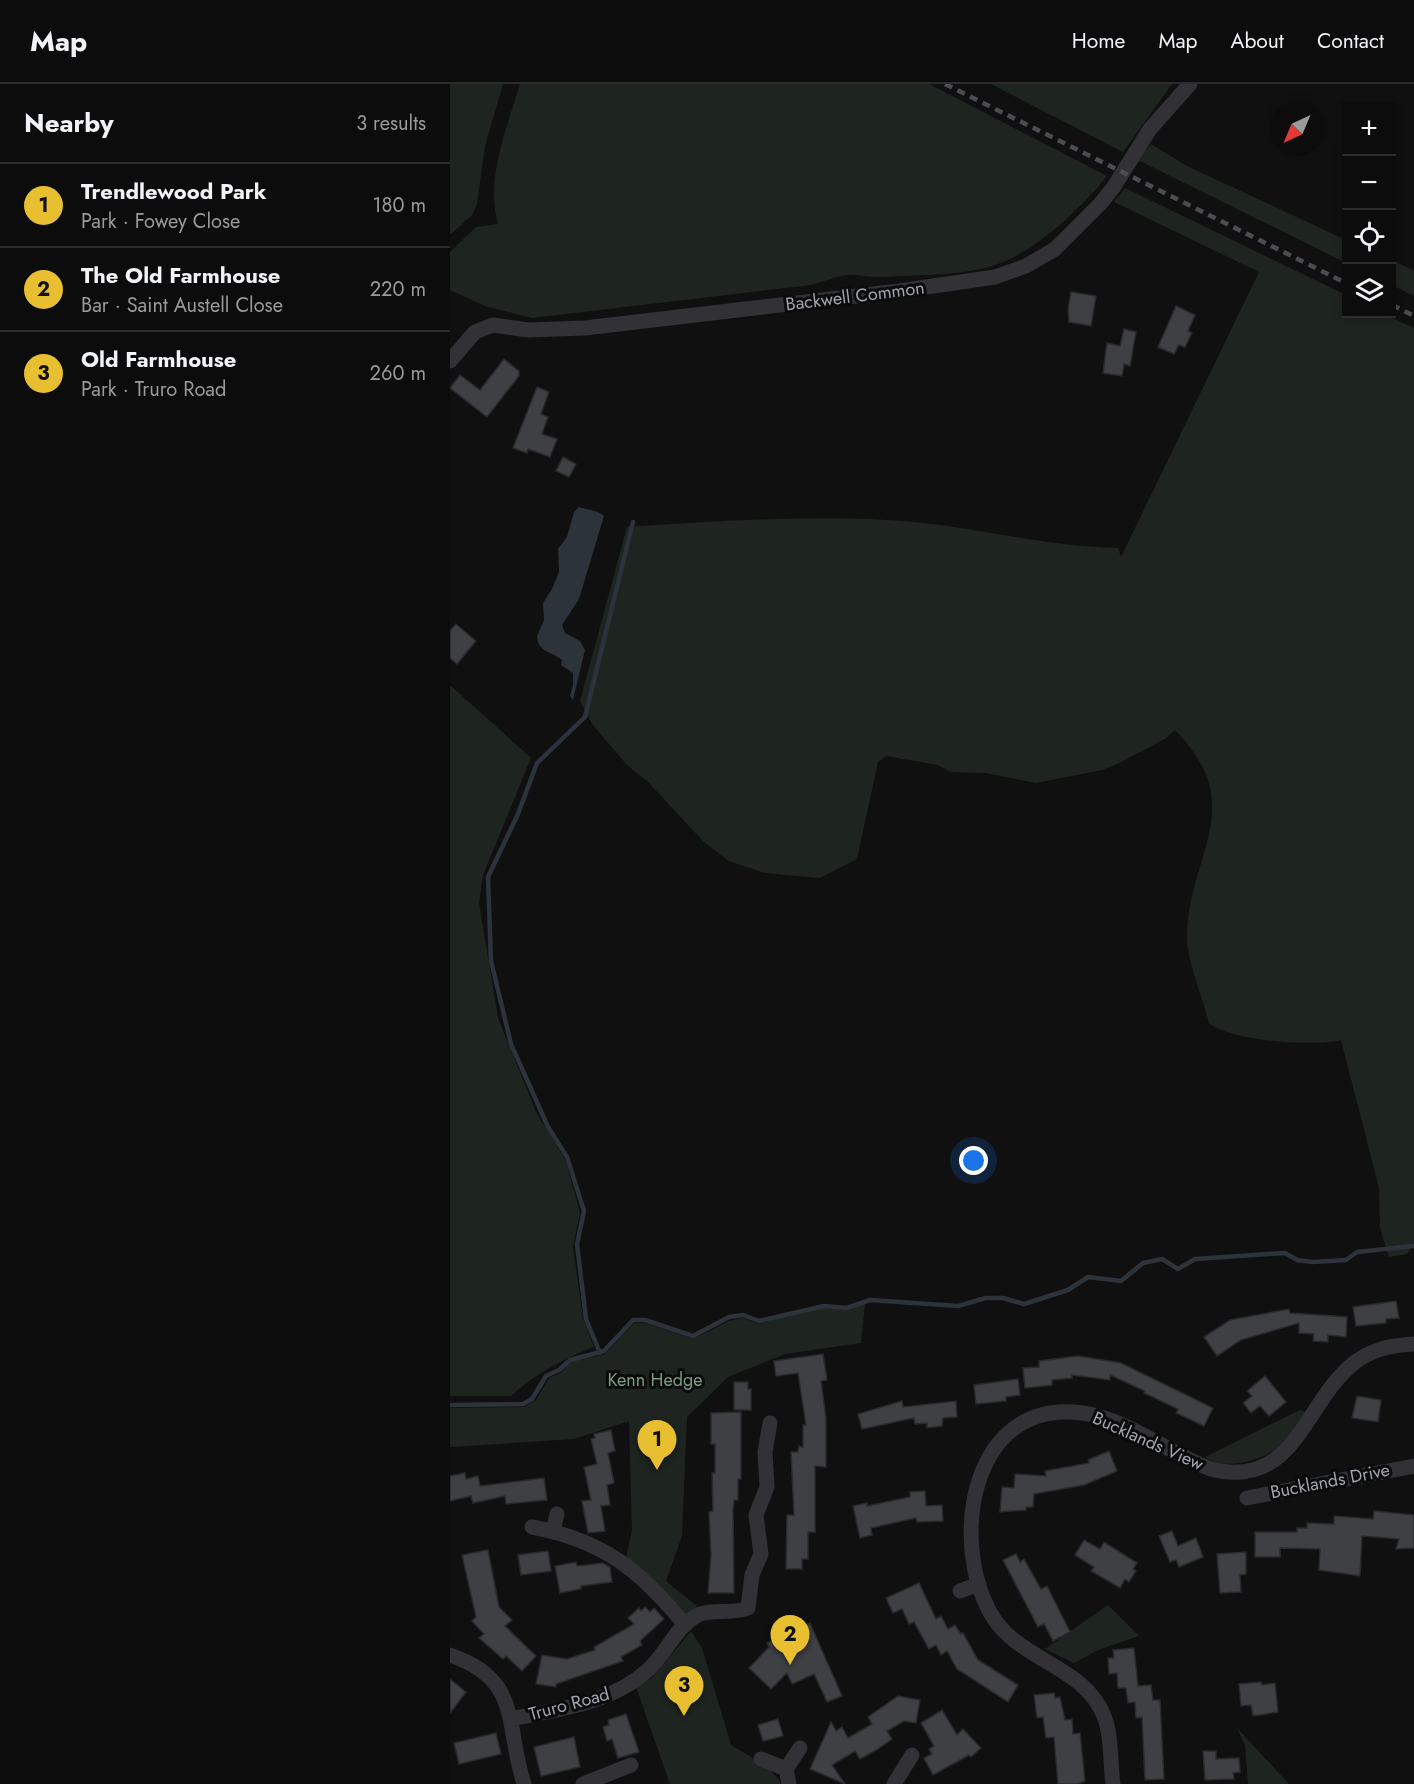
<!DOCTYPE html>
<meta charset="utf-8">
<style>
body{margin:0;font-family:Jost,sans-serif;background:#1a1a1b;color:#f1f3f6}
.controls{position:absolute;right:18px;top:18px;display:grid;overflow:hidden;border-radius:0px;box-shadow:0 3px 9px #0003}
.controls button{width:54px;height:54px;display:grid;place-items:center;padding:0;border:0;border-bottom:2px solid #2c2c2e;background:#0c0c0d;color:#f1f3f6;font:30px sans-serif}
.compass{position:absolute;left:820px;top:18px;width:54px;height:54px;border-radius:50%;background:#0c0c0d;box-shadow:0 3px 9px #0003;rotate:224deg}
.you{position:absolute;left:524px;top:1077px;width:21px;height:21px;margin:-15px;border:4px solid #fff;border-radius:50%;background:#1a73e8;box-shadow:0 0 0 9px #1a73e833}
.badge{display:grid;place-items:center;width:39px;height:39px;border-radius:50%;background:#e8bf31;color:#111;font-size:20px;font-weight:700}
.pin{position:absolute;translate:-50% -50px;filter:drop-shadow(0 2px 3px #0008)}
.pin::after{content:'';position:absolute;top:32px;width:21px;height:18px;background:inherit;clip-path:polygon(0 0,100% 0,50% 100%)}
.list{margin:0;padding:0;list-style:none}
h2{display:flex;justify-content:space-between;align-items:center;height:78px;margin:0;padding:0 24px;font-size:26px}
h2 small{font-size:20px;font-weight:400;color:#9a9b9d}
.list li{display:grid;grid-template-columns:39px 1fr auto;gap:18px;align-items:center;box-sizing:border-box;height:84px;padding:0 24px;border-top:2px solid #2c2c2e}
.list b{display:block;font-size:22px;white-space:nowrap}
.list p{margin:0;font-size:20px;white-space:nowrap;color:#9a9b9d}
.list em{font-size:20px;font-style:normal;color:#9a9b9d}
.icon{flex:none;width:33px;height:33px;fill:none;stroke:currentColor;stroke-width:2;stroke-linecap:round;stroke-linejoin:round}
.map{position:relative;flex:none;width:964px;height:1700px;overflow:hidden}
header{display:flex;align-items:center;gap:36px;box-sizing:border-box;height:84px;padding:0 30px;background:#0c0c0d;border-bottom:2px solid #2c2c2e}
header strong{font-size:28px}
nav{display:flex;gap:33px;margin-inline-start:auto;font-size:21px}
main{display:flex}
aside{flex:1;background:#0c0c0d}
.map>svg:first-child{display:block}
.green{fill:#1e2520}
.water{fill:#2c333b}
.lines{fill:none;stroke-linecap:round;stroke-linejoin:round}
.stream{stroke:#2c333b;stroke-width:4.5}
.building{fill:#3f4044;stroke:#2a2a2d;stroke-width:1.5}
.minor{stroke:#313136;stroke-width:15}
.rail{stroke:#4b4d53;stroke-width:4.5;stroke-dasharray:8 6;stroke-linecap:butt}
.labels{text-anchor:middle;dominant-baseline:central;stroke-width:6;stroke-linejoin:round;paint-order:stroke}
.street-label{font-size:18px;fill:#a1a5b1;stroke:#0b0b0c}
.park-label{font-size:18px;fill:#799c7f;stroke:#0b0b0c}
</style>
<header>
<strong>Map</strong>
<nav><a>Home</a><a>Map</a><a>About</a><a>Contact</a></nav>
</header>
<main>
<aside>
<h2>Nearby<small>3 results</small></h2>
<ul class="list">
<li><span class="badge">1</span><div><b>Trendlewood Park</b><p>Park · Fowey Close</p></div><em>180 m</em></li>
<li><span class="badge">2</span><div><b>The Old Farmhouse</b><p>Bar · Saint Austell Close</p></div><em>220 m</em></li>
<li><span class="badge">3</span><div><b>Old Farmhouse</b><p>Park · Truro Road</p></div><em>260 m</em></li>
</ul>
</aside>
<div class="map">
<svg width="964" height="1700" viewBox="0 0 964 1700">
<rect width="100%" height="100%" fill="#101011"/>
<g class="green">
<path d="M0,0H53L35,62L27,120L22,131L0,151Z"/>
<path d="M70,0H479L657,92C631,125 583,170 542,182C508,192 468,191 433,193C421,194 408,190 396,191C384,193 372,198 361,201L82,234L35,222L0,206V168L26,143L48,140C35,95 57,44 70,0Z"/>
<path d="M541,0H722L673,68Z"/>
<path d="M701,60L737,82L896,156V179L688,76Z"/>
<path d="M675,104L896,211V230H934L964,244V1159L957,1170L939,1173L930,1144L929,1104L891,956C864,963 780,957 759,939C754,917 737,876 737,855C737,770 801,724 725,646L715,655L667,680L652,686L586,699L536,689L500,688L488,681L436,672L428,678L407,775L370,794L315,789L279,777L254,758L199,699L177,681L142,640L130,617L177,443C270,437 381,429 473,439C538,446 602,463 668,464L671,473L809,188L664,118Z"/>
<path d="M942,176L964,187V212L942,201Z"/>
<path d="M0,601L81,674L33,791L29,819L48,934L86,1028L115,1075L130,1128L123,1163L133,1234L144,1263C113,1275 86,1289 61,1312H0Z"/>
<path d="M415,1220L411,1259L335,1270L278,1293L237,1333L232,1452L216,1497L248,1523L234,1536L176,1474L182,1446L179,1337L124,1355L0,1363V1324L74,1323L86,1316L99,1294L111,1289L121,1277L154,1271L184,1239H195L243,1255L279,1237L293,1234L309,1240L341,1230L374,1224L399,1226Z"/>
<path d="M850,1326L856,1328L854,1333C846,1343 837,1357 826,1365C809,1377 773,1387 755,1373Z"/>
<path d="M658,1521L689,1552L648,1566L624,1579L595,1565Z"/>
<path d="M241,1547L252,1564L281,1661C298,1672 322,1682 331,1700H220L186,1603L202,1594Z"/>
<path d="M787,1644L839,1700H798L795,1661Z"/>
</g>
<path class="water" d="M129,423L148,428L154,432L129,515L112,541L115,549L130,557L135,566L123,616L120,612L123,601V589L111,581L112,576C102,567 88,569 87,552L94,536L93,519L102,505L109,488L108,465L117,453L124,428Z"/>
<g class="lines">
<g class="stream">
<path d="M150,1269L136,1235L127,1160L134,1127L117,1073L98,1043L61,960L41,877L38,793L68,730L87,679L135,633L183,438"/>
<path d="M0,1321L73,1320L82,1315L96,1292L109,1286L120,1276L154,1267L183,1236H195L243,1252L279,1233L293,1231L309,1237L374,1222L397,1224L420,1216L508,1222L536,1214H553L574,1220L618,1206L638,1193L671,1197L693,1179L712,1175L728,1185L745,1175L835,1169L847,1176L862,1178L896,1176L907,1168L964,1162"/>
</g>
</g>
<g class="building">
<path d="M621,208L646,212L641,242L619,238L618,226Z"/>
<path d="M726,222L745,231L738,247L742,249L735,263L729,261L724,270L708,263Z"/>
<path d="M674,245L686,248L680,282L674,280L672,292L653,289L657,259L670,262Z"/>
<path d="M54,275L69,287V292L37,333L0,304L10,291L30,306Z"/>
<path d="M87,303L99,308L91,330L98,333L92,350L107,355L100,373L78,365L77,369L63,364Z"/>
<path d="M113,373L126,380L119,393L106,387Z"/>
<path d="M6,540L26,557L7,580L0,574V547Z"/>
<path d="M946,1217L949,1234L936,1235V1239L906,1242L903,1223Z"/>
<path d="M839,1225L840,1229L897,1233L896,1253L878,1251V1258L863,1257L864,1250L849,1249V1239L791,1256L767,1272L754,1253L780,1236Z"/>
<path d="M373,1270L377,1296L371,1297L376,1334V1383L365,1382V1448H358V1475H352V1485H336L337,1431H344L341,1368H348L349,1362L353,1363V1341H356L348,1289L326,1292L324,1277Z"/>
<path d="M628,1272L671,1279L763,1324L754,1342L726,1329L728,1325L694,1309L695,1307L660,1291V1296L622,1291V1294L602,1296V1301L575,1304L573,1284L589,1283V1277Z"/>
<path d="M815,1292L836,1318L819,1332L810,1322L801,1329L793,1319L802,1312L797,1307Z"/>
<path d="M568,1295L570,1311L556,1313V1317L526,1320L524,1301Z"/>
<path d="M284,1298H298V1305H301V1326H284Z"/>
<path d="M907,1312L931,1316L928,1338L902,1334Z"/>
<path d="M452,1317L453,1323L506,1317L507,1333L493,1334L492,1342L477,1344V1339L465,1340L464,1334L412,1345L408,1330Z"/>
<path d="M291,1328V1395H288V1416H284L283,1425L284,1509H258L261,1471L259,1428L263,1427L262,1389H265V1360H261V1329Z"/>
<path d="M161,1346L165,1367L158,1369L164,1399L157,1401L160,1421L151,1422L155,1447L138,1449L132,1417L141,1416L134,1383L147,1380L141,1355L145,1354L144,1350Z"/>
<path d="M659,1367L667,1387L634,1401L584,1410L583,1423H576V1426L550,1428L552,1403L564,1404L565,1390L596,1392L595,1387L639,1379L638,1376Z"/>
<path d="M15,1389L16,1395L28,1392L30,1402L94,1394L97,1416L56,1420L55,1412L23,1419L21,1412L0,1417V1392Z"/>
<path d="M475,1407L476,1422L492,1421L493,1437L467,1438L466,1434L421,1444L422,1451L410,1454L403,1422L417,1419V1422L460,1413V1408Z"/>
<path d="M924,1427L964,1431V1464L946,1465L949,1455L912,1452L910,1492L869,1486L870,1465L830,1464V1473H805V1448H847V1444H857V1439L884,1440V1432L923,1435Z"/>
<path d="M722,1447L728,1462L746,1454L753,1473L729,1483L726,1476L720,1478L709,1452Z"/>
<path d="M634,1456L650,1465L654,1458L687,1479L683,1485L686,1487L679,1498L675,1495L670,1504L641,1487L644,1483L625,1471Z"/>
<path d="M38,1466L49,1523L62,1536L55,1542L86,1572L72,1587L56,1572L53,1575L29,1554L34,1550L22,1537L26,1533L12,1471Z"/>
<path d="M98,1467L101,1487L71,1491L68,1471Z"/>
<path d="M796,1468V1490L790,1491L791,1508L770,1509L767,1470Z"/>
<path d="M566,1470L570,1478L574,1475L591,1505L597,1502L620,1548L603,1557L594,1540L588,1543L553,1476Z"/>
<path d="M126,1478L127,1482L153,1479L160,1483L162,1498L131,1502V1505L110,1509L105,1482Z"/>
<path d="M469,1499L486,1535L491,1532L498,1545L505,1541L511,1550L513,1549L528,1576L568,1601L558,1618L507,1585L497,1567L491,1571L486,1561L479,1565L464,1538L459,1540L452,1525L443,1529L436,1514Z"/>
<path d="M195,1523L200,1528L204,1524L214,1535L190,1557L192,1561L171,1573L173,1577L106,1600V1603L86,1600L92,1571L117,1575L145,1566L144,1563L184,1540L178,1534L189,1524L191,1527Z"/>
<path d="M360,1539L392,1612L377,1618L364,1590L342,1600L337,1589L321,1605L299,1584L319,1563L317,1559Z"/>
<path d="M684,1564L688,1602L701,1601L703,1616H710L714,1695L695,1696L692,1633L686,1634L685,1618L678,1619L676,1604H668L667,1589L659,1590L658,1574H664L663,1566Z"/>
<path d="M0,1595L16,1608L0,1629Z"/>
<path d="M811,1598L812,1601L825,1599L828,1628L803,1632L801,1621L791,1622L789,1600Z"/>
<path d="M604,1609L605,1614L610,1613L615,1636L622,1635L623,1650L630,1649L635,1697L628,1700H608L604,1653L596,1654L593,1633L587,1634L584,1611Z"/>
<path d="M448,1612L470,1616L466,1639L454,1637L437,1647L442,1655L426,1666L410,1675L405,1667L382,1681L395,1700L360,1685L381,1638L386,1647L392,1643L398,1654L422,1640L418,1633Z"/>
<path d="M492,1626L507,1651L513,1645L531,1664L521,1673L519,1671L483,1691L474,1674L482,1670L479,1665L484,1662L471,1639Z"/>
<path d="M176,1630L189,1668L168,1674L162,1655L157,1657L153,1643L159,1641L158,1636Z"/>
<path d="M328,1635L333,1652L313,1657L308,1641Z"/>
<path d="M46,1649L51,1670L9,1680L4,1659Z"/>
<path d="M124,1653L130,1683L91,1692L84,1663Z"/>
<path d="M753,1667H766V1675L789,1674L790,1688L783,1689L784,1695L755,1696Z"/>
</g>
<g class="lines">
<g class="minor">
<path d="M0,277L25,248L43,241L78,246L135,244L449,207L545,193L576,182L605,165L650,120L663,104L700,45L740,0"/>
<path d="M797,1414L964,1382"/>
<path d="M82,1443C153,1456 190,1486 235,1541"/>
<path d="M103,1447L107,1430"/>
<path d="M510,1507L529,1500"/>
<path d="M0,1571C72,1595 55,1641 74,1700"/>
<path d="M61,1635C110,1625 160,1620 198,1586C216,1570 226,1542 248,1531C263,1524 282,1531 298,1524L302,1491L311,1470L306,1431L317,1403L315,1368L320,1339"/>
<path d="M311,1675L336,1685"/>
<path d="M133,1700L181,1681"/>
<path d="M339,1700L336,1685L350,1664"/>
<path d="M444,1700L462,1671"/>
<path d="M663,1700C660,1679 662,1652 654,1632C634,1581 568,1577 541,1530C499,1456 521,1314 632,1329C678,1335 718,1369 761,1385C845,1407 855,1317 904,1279C922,1265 942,1261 964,1260"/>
</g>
<g class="rail">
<path d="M495,0L896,199"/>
<path d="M942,221L964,232"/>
</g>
</g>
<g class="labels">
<g class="street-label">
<text transform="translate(405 212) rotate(-7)">Backwell Common</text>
<text transform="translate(698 1357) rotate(24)">Bucklands View</text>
<text transform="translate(880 1397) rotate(-11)">Bucklands Drive</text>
<text transform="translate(119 1620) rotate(-15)">Truro Road</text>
</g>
<g class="park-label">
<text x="205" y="1296">Kenn Hedge</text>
</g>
</g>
</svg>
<div class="controls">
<button>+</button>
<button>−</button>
<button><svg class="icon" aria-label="locate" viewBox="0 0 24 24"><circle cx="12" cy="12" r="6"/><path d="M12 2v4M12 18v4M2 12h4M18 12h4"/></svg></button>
<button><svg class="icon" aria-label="layers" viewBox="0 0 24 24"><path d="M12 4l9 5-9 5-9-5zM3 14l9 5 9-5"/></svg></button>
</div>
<svg class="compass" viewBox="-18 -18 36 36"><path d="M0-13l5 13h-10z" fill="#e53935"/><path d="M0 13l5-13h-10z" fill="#9a9b9d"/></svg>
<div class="you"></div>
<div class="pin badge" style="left:207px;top:1386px">1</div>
<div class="pin badge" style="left:340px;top:1581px">2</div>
<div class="pin badge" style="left:234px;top:1632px">3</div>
</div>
</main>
